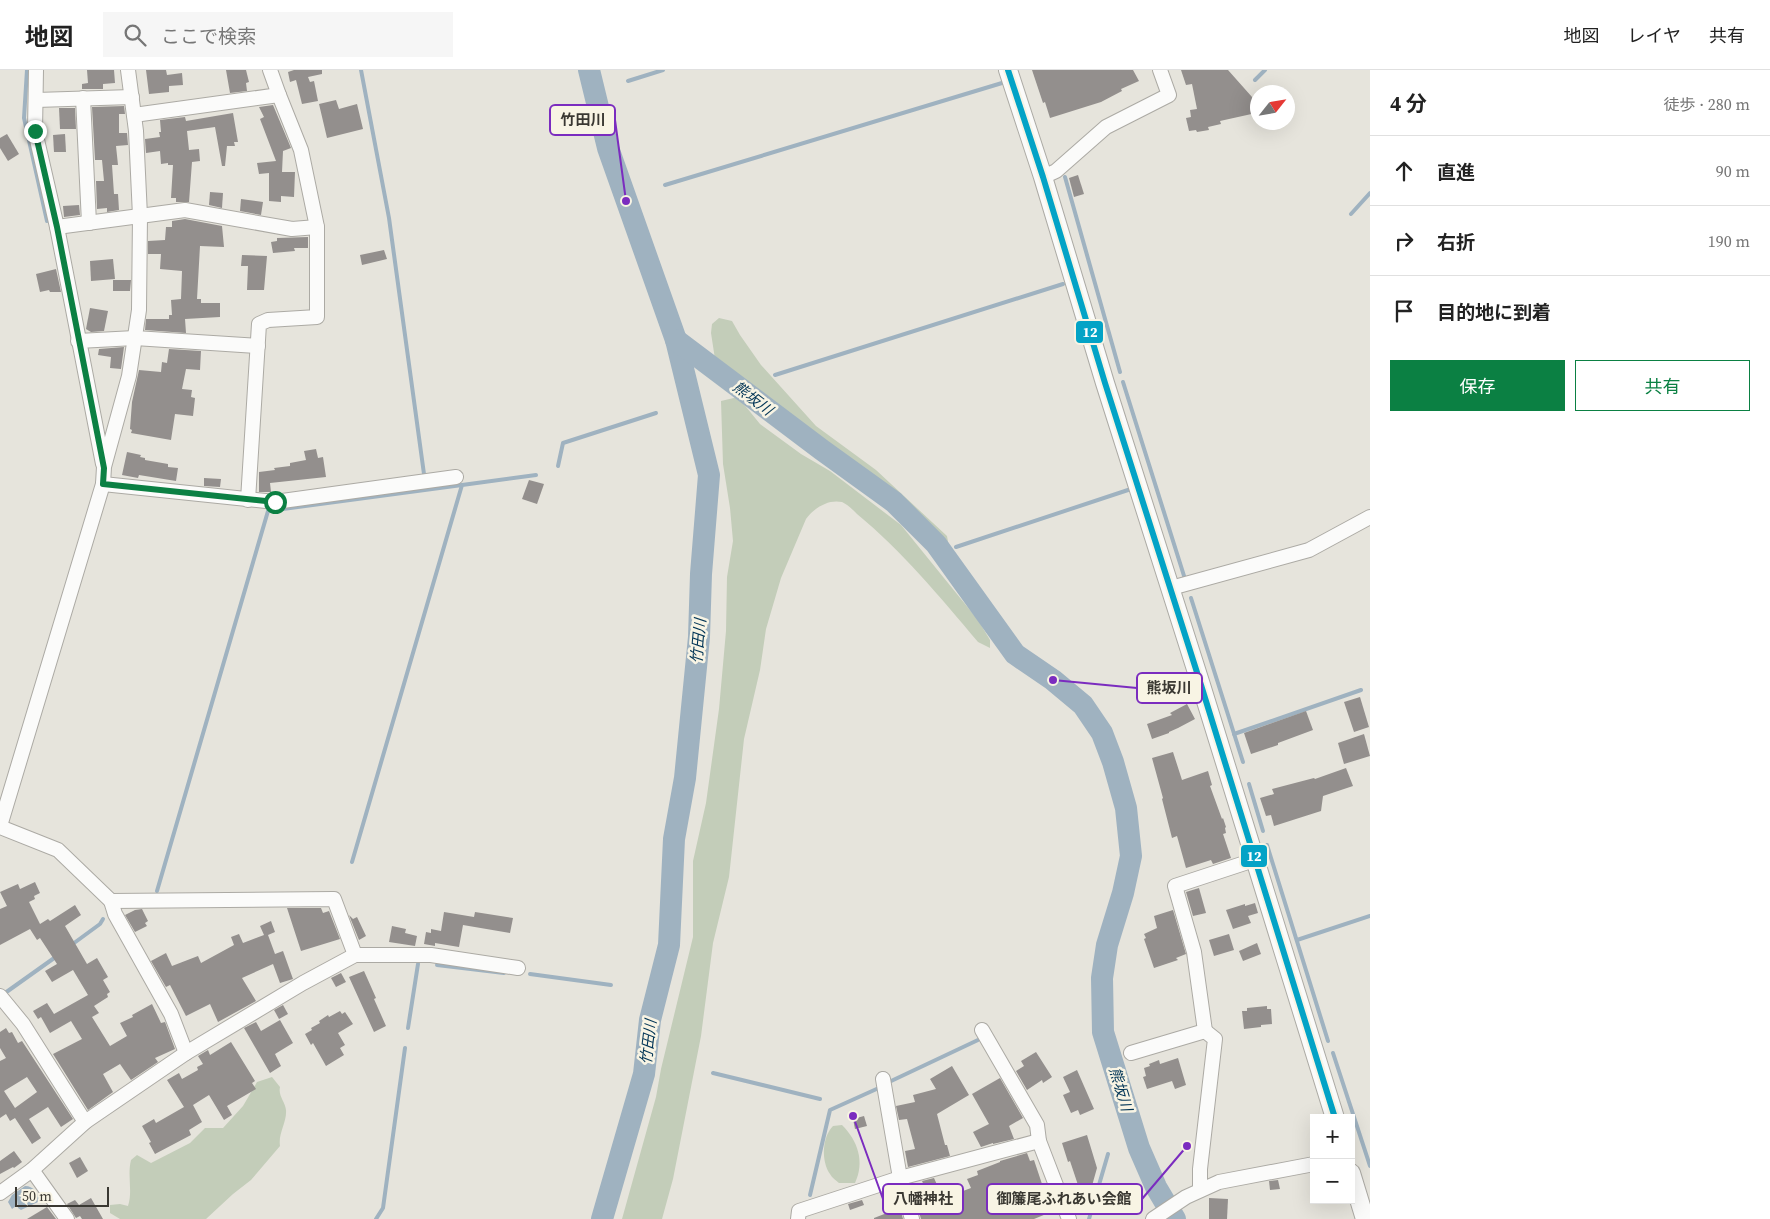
<!DOCTYPE html>
<html lang="ja">
<meta charset="utf-8">
<style>
body{margin:0;font-family:"Source Serif 4","Noto Sans JP",serif;background:#f6f6f6;color:#222}
.controls{position:absolute;right:15px;bottom:15px;display:grid;overflow:hidden;border-radius:0px;box-shadow:0 5px 20px #0002}
.controls button{width:45px;height:45px;display:grid;place-items:center;padding:0;border:0;border-bottom:1px solid #e0e0e0;background:#fff;color:#222;font:25px sans-serif}
.compass{position:absolute;left:1250px;top:15px;width:45px;height:45px;border-radius:50%;background:#fff;box-shadow:0 5px 20px #0002;rotate:59deg}
.scale{position:absolute;left:15px;bottom:12px;width:94px;box-sizing:border-box;padding-left:5px;border:2px solid #3a3832;border-top:0;font-size:14px;line-height:18px;white-space:nowrap;color:#3a3832;-webkit-text-stroke:4px #f8f4e4;paint-order:stroke}
.stop{position:absolute;width:15px;height:15px;margin:-11px;border:4px solid #0b8043;border-radius:50%;background:#fff}
.stop.end{background:#0b8043;border-color:#fff;box-shadow:0 1px 5px #0008}
.list{margin:0;padding:0;list-style:none}
h2{display:flex;justify-content:space-between;align-items:center;height:65px;margin:0;padding:0 20px;font-size:21px}
h2 small{font-size:16px;font-weight:400;color:#767676}
.list li{display:grid;grid-template-columns:32px 1fr auto;gap:15px;align-items:center;box-sizing:border-box;height:70px;padding:0 20px;border-top:1px solid #e0e0e0}
.list b{display:block;font-size:19px;white-space:nowrap}
.list em{font-size:16px;font-style:normal;color:#767676}
.actions{display:flex;gap:10px;padding:15px 20px}
.actions a{flex:1;padding:11px 0;border:1px solid #0b8043;border-radius:0px;text-align:center;font-size:18px;color:#0b8043}
.actions .main{background:#0b8043;color:#fff}
.icon{flex:none;width:28px;height:28px;fill:none;stroke:currentColor;stroke-width:2;stroke-linecap:round;stroke-linejoin:round}
.map{position:relative;flex:none;width:1370px;height:1149px;overflow:hidden}
header{display:flex;align-items:center;gap:30px;box-sizing:border-box;height:70px;padding:0 25px;background:#fff;border-bottom:1px solid #e0e0e0}
header strong{font-size:24px}
nav{display:flex;gap:28px;margin-inline-start:auto;font-size:18px}
.search{width:350px;height:45px;background:#f6f6f6;display:flex;align-items:center;gap:12px;box-sizing:border-box;padding:0 18px;border-radius:0px;color:#767676;font-size:19px}
main{display:flex}
aside{flex:1;background:#fff}
.map>svg:first-child{display:block}
.green{fill:#c3cdb9}
.water{fill:#9fb2c0}
.lines{fill:none;stroke-linecap:round;stroke-linejoin:round}
.stream{stroke:#9fb2c0;stroke-width:4}
.river{stroke:#9fb2c0;stroke-width:22}
.building{fill:#938f8d;fill-rule:evenodd}
.minor-casing{stroke:#acaaa4;stroke-width:16}
.major-casing{stroke:#acaaa4;stroke-width:20}
.minor{stroke:#fbfbfa;stroke-width:14}
.major{stroke:#fbfbfa;stroke-width:18}
.bus-1-casing{stroke:#f8f4e4;stroke-width:10}
.bus-1{stroke:#03a3c6;stroke-width:6}
.route{stroke:#0b8043;stroke-width:6}
.labels{text-anchor:middle;dominant-baseline:central;stroke-width:5;stroke-linejoin:round;paint-order:stroke}
.water-label{font-size:15px;font-style:italic;fill:#003455;stroke:#f8f4e4}
.leader{fill:none;stroke:#7b2cbf;stroke-width:2}
.callout-dot{fill:#7b2cbf;stroke:#f8f4e4;stroke-width:2}
.callout{fill:#f8f4e4;stroke:#7b2cbf;stroke-width:2}
.callout-label{font-size:15px;text-anchor:middle;font-weight:bold;fill:#3a3832}
.line-badge{stroke:#f8f4e4;stroke-width:2}
.badge-label{font-size:14px;text-anchor:middle;font-weight:bold;fill:#fff}
</style>
<header>
<strong>地図</strong>
<div class="search"><svg class="icon" aria-label="search" viewBox="0 0 24 24"><circle cx="10" cy="10" r="6"/><path d="M15 15l6 6"/></svg>ここで検索</div>
<nav><a>地図</a><a>レイヤ</a><a>共有</a></nav>
</header>
<main>
<div class="map">
<svg width="1370" height="1149" viewBox="0 0 1370 1149">
<rect width="100%" height="100%" fill="#e6e4dc"/>
<g class="green">
<path d="M719,248L732,251L740,265L761,295L816,356L876,400L947,466L949,477L944,476L934,468L912,443L875,411L803,358L767,328L724,298L715,289L711,263L712,254Z"/>
<path d="M738,327L760,354L801,384L830,401L901,455L978,550L990,570V578L978,572C941,528 901,480 857,444C853,440 847,434 842,432C828,429 814,438 806,449L781,508L766,559L760,600L744,669L729,807L713,873L701,966L673,1109L662,1149H622L656,1027L661,999L693,867V791L706,733L719,639L726,561L727,507L733,471L730,438L723,394L721,331Z"/>
<path d="M272,1007L280,1017C278,1026 285,1031 286,1040C287,1052 278,1063 280,1076L251,1110L233,1124L206,1149H120L110,1143V1135L120,1134L128,1136C133,1121 127,1106 131,1090L137,1085L151,1093L190,1073L205,1058H223L243,1036L257,1012Z"/>
<path d="M842,1055C858,1071 865,1092 855,1113H839C836,1110 832,1108 830,1104C821,1091 822,1067 833,1056Z"/>
</g>
<path class="water" d="M25,1116C34,1116 40,1124 38,1132L21,1140L18,1138L17,1129L16,1136L12,1139L8,1132L12,1125Z"/>
<g class="lines">
<g class="stream">
<path d="M27,0L24,48L47,151"/>
<path d="M361,0L389,148L424,404"/>
<path d="M1255,10L1265,0"/>
<path d="M628,11L663,0"/>
<path d="M1065,107L1120,302"/>
<path d="M665,115L1002,13"/>
<path d="M1351,144L1370,123"/>
<path d="M775,305L1063,214"/>
<path d="M1123,312L1185,509"/>
<path d="M558,396L563,373L656,343"/>
<path d="M956,477L1128,420"/>
<path d="M1191,528L1243,692"/>
<path d="M1234,664L1361,620"/>
<path d="M1249,714L1263,761"/>
<path d="M1267,775L1328,971"/>
<path d="M352,792L462,415L536,405"/>
<path d="M157,821L268,441L462,415"/>
<path d="M1297,870L1370,846"/>
<path d="M70,876L100,854L103,849"/>
<path d="M437,895L504,903"/>
<path d="M530,904L611,915"/>
<path d="M5,923L57,886"/>
<path d="M408,958L418,894"/>
<path d="M1333,983L1370,1096"/>
<path d="M713,1003L820,1029"/>
<path d="M889,1012L978,970"/>
<path d="M810,1125L830,1040L881,1017"/>
<path d="M376,1149L383,1138L405,978"/>
<path d="M1089,1149L1108,1084"/>
</g>
<g class="river">
<path d="M589,0L608,78L676,270L709,405L701,504L699,567L685,708L674,769L669,875L650,950L644,1004L602,1149"/>
<path d="M676,270L822,380L894,432L936,474L1015,584L1053,610L1083,635L1102,663L1113,692L1126,738L1131,786L1123,823L1107,875L1102,908L1103,962L1139,1078L1156,1117L1175,1149"/>
</g>
</g>
<g class="building">
<path d="M87,0H114L115,13L103,14V19H82V14L88,13Z"/>
<path d="M146,0H166L167,5L182,3L183,15L169,16V22L149,24Z"/>
<path d="M226,0H246L249,12L246,13L247,21L230,23Z"/>
<path d="M294,0H322V4L308,7L310,12L314,11L318,31L302,34L296,10L290,12L288,2Z"/>
<path d="M1032,0H1133L1139,11L1121,19L1122,21L1101,32L1050,48L1045,32L1043,33Z"/>
<path d="M1181,0H1228L1252,27L1256,43L1220,51L1221,54L1208,57L1209,60L1197,62L1196,60L1189,61L1186,48L1191,47L1190,40L1197,39L1192,14L1186,15Z"/>
<path d="M336,30L339,39L357,34L363,59L327,68L319,34Z"/>
<path d="M273,35L291,78L283,81L282,102H295L294,127L281,126V132L269,131V103L259,104L257,93L276,91L260,49L264,47L259,37Z"/>
<path d="M124,36L125,44H119V63H127L128,75L116,76L118,95H112L114,124H118L119,140L107,142V138L97,139L96,111H104L102,90H95L92,37Z"/>
<path d="M59,38H75L76,59H60Z"/>
<path d="M233,43L238,72H234L235,76H227L225,96H222L215,57L187,61L189,80L199,79L200,91L192,92L189,132H176V128H171L173,95H168V93L161,94L160,81L146,83L145,69L160,67L159,62H161L160,50L185,47L186,51Z"/>
<path d="M7,64L19,84L8,91L0,78V68Z"/>
<path d="M65,64L66,82H54L53,65Z"/>
<path d="M1078,105L1084,124L1074,127L1069,108Z"/>
<path d="M210,122L223,123L222,138L209,135Z"/>
<path d="M241,129L263,132L261,145L240,141Z"/>
<path d="M79,135L80,145L64,147L63,136Z"/>
<path d="M185,149L222,156L224,177L200,176L197,229H201V233H220V247L185,249L186,263L145,260L146,249H169V245H172L171,230L181,229L182,201L160,199L161,184H148V171L165,170L166,157H172V151Z"/>
<path d="M308,167V178H294L295,181L273,183L271,172L277,171V168Z"/>
<path d="M384,180L387,189L362,195L360,185Z"/>
<path d="M242,185L267,186L264,220H247L248,196H241Z"/>
<path d="M113,189L115,209L91,211L90,191Z"/>
<path d="M56,199L61,222H50L49,220L40,222L36,204Z"/>
<path d="M113,210H131L130,221H113Z"/>
<path d="M90,238L108,241L104,261L91,262L86,259Z"/>
<path d="M124,277L121,299L110,298L111,287L98,285L99,279Z"/>
<path d="M169,279L201,281L200,300L186,299L182,319L192,320L191,327L195,328L193,346L175,344L171,370L131,363L132,360L130,359L132,332L139,300L161,302L162,292L167,293Z"/>
<path d="M316,379L318,388L323,387L326,407L270,413L271,422H259V402L275,400L274,398L290,396V393L306,390L304,381Z"/>
<path d="M127,382L141,385L140,387L145,388V390L168,394V397L178,398L176,411L139,405L138,408L122,405Z"/>
<path d="M204,408L221,409L220,417L204,416Z"/>
<path d="M529,410L544,414L537,434L522,429Z"/>
<path d="M1360,627L1369,657L1354,662L1344,632Z"/>
<path d="M1187,634L1195,649L1178,658L1169,662V663L1152,669L1147,654L1172,645L1170,643Z"/>
<path d="M1306,641L1313,660L1278,673V675L1251,684L1244,663Z"/>
<path d="M1364,664L1370,686L1344,694L1338,673Z"/>
<path d="M1173,682L1182,710L1208,701L1212,715L1210,716L1222,749L1223,748L1226,757L1225,758L1226,763L1223,764L1231,788L1213,794L1211,790L1186,798L1177,766L1172,768L1162,729L1163,728L1152,688Z"/>
<path d="M1346,698L1353,716L1323,726L1321,741L1274,756L1271,745L1266,746L1260,728L1274,724L1272,719L1314,708L1315,709Z"/>
<path d="M35,812L40,823L34,826L35,829L29,832L40,854L48,849L50,851L75,835L81,845L65,856L87,894L97,888L108,907L103,910L110,922L107,924L108,927L94,936L99,943L92,947L110,976L127,966L120,953L133,947L132,945L152,934L161,953L165,952L175,979L155,988L158,992L131,1010L120,994L103,1004L113,1022L88,1040L53,984L82,969L71,951L50,963L41,947L38,949L33,941L47,933L54,944L88,925L73,900L52,912L45,901L57,894L40,868L37,870L30,859L0,875V839L7,836L0,822L18,814L20,819Z"/>
<path d="M1199,818L1206,843L1193,846L1186,822Z"/>
<path d="M1255,833L1258,843L1248,846L1251,853L1233,859L1226,840L1245,834V836Z"/>
<path d="M287,838H321L323,843L329,841L340,869L301,881Z"/>
<path d="M142,839L148,851L145,853L147,856L135,862L125,845L135,840Z"/>
<path d="M1173,840L1186,884L1176,888L1178,890L1154,898L1144,869L1146,868L1144,864L1157,858L1154,846Z"/>
<path d="M444,842L474,847L475,842L513,848L510,863L463,855L459,877L435,873V876L424,874L426,862L431,863V859L441,861Z"/>
<path d="M349,845L353,849L357,847L366,866L359,870Z"/>
<path d="M271,851L275,862L268,865L275,884L283,881L293,909L280,913L273,894L242,908L256,931L247,936L218,952L210,934L186,946L170,915L166,917L151,891L166,883L172,896L198,886L201,893L234,875L231,867L239,864L243,873L264,865L260,856Z"/>
<path d="M392,856L406,859L405,863L417,866L415,876L389,872Z"/>
<path d="M1229,864L1234,880L1214,886L1209,870Z"/>
<path d="M1257,873L1261,884L1243,891L1239,881Z"/>
<path d="M364,901L376,928L374,929L386,956L374,962L349,907Z"/>
<path d="M341,903L346,912L336,917L331,908Z"/>
<path d="M283,935L288,944L279,949L274,940Z"/>
<path d="M1267,936V939H1271L1272,954L1261,955V957L1244,959L1242,941H1247V938Z"/>
<path d="M340,941L342,944L345,942L353,954L338,963L345,975L340,978L344,985L326,996L313,973L311,975L305,964L312,960L311,958L320,953L319,951L328,945L329,947Z"/>
<path d="M280,950L293,973L275,984L281,996L270,1003L244,958L256,952L261,961Z"/>
<path d="M6,958L9,963L12,962L18,973L22,971L73,1049L61,1057L48,1037L29,1049L41,1068L32,1074L15,1048L10,1051L6,1044L0,1048V991L6,988L0,978V962ZM27,1007L37,1022L15,1038L4,1021Z"/>
<path d="M231,972L255,1011L252,1013L256,1019L227,1036L232,1045L224,1050L209,1025L193,1035L202,1052L189,1060L191,1065L155,1084L149,1073L151,1072L142,1056L154,1049L156,1053L184,1037L167,1010L179,1003L182,1009L198,1000L197,997L203,994L198,986L208,980L210,985Z"/>
<path d="M1036,982L1052,1007L1043,1013L1042,1010L1027,1020L1016,1001L1024,996L1021,991Z"/>
<path d="M1178,988L1186,1015L1175,1019L1172,1011L1147,1019L1143,1007L1146,1006L1144,998L1150,996L1149,994L1159,990L1160,994Z"/>
<path d="M952,996L969,1025L937,1044L945,1075H947L950,1086L908,1097L905,1081L915,1079L907,1049L899,1050L896,1036L915,1032L913,1025L936,1019L930,1009Z"/>
<path d="M1077,1000L1094,1039L1080,1045L1078,1040L1071,1043L1063,1025L1070,1022L1063,1007Z"/>
<path d="M1000,1008L1023,1048L1009,1056L1014,1069L993,1074V1073L981,1077L973,1062L989,1054L972,1024Z"/>
<path d="M864,1046L867,1056L855,1059L853,1049Z"/>
<path d="M1087,1065L1097,1098L1086,1137L1073,1134L1078,1115L1070,1091L1068,1092L1062,1073Z"/>
<path d="M14,1081L22,1092L14,1098L13,1097L0,1104V1091Z"/>
<path d="M1027,1083L1030,1091L1034,1090L1042,1114L1046,1113L1056,1140L1034,1149H921L917,1135L920,1134L919,1130L929,1127L922,1111L934,1108L942,1126L946,1125L947,1127L971,1118L967,1109L978,1105L977,1101L1000,1092V1091Z"/>
<path d="M80,1087L88,1101L77,1108L69,1093Z"/>
<path d="M1278,1110L1280,1119L1270,1120L1269,1111Z"/>
<path d="M91,1128L103,1149H82L80,1146L76,1148L67,1134L75,1130L79,1135Z"/>
<path d="M1209,1128L1228,1129L1227,1149H1209Z"/>
<path d="M862,1130L864,1135L850,1140L848,1134Z"/>
<path d="M47,1137L56,1149H27Z"/>
<path d="M900,1138L903,1149H874V1148Z"/>
</g>
<g class="lines">
<defs>
<g id="minor">
<path d="M36,0L35,61L57,157L103,394"/>
<path d="M83,28L89,153"/>
<path d="M36,30L132,27"/>
<path d="M134,45L279,25L270,0"/>
<path d="M1043,107L1056,101L1106,57L1169,25L1160,0"/>
<path d="M57,157L185,140L292,159L317,157"/>
<path d="M78,271L135,268L258,276"/>
<path d="M103,414L275,432L456,407"/>
<path d="M248,430L259,254L268,250L317,247V157L301,80L279,25"/>
<path d="M1171,518L1309,480L1370,447"/>
<path d="M0,756L103,414L104,397L129,306L139,240L140,146L136,61L128,0"/>
<path d="M0,757L58,780L111,831L334,829L355,885"/>
<path d="M111,831L115,844L171,944L186,983"/>
<path d="M0,926L23,954L85,1052"/>
<path d="M982,960L1037,1055L1039,1071L1069,1149"/>
<path d="M1131,983L1205,961L1194,882L1175,816L1254,790"/>
<path d="M883,1009L900,1108L912,1149"/>
<path d="M32,1100L67,1149"/>
<path d="M1200,1120V1099L1215,969L1205,961"/>
<path d="M0,1123L32,1100L85,1052L186,983L303,913L355,885H431L518,898"/>
<path d="M798,1149L799,1141L900,1108L1039,1071"/>
<path d="M1153,1149L1186,1127L1219,1112L1314,1094"/>
</g>
<g id="major">
<path d="M1008,0L1043,107L1105,313L1201,615L1335,1048"/>
<path d="M1351,1103L1365,1149"/>
</g>
</defs>
<use href="#minor" class="minor-casing"/>
<use href="#major" class="major-casing"/>
<use href="#minor" class="minor"/>
<use href="#major" class="major"/>
<defs>
<path id="bus-1" d="M1008,0L1043,107L1105,313L1201,615L1335,1048"/>
</defs>
<use href="#bus-1" class="bus-1-casing"/>
<use href="#bus-1" class="bus-1"/>
</g>
<g class="lines">
<path class="route" d="M35,61L57,157L104,398L103,414L275,432"/>
</g>
<g class="labels">
<g class="water-label">
<text transform="translate(753 328) rotate(37)">熊坂川</text>
<text transform="translate(698 571) rotate(-85)">竹田川</text>
<text transform="translate(648 972) rotate(-83)">竹田川</text>
<text transform="translate(1121 1019) rotate(73)">熊坂川</text>
</g>
</g>
<path class="leader" d="M626 131L615 50M1053 610L1137 618M1187 1076L1142 1129M853 1046L883 1129"/>
<g class="callout-dot">
<circle cx="626" cy="131" r="5"/>
<circle cx="1053" cy="610" r="5"/>
<circle cx="1187" cy="1076" r="5"/>
<circle cx="853" cy="1046" r="5"/>
</g>
<g class="callout">
<rect x="550" y="35" width="65" height="30" rx="5"/>
<rect x="1137" y="603" width="65" height="30" rx="5"/>
<rect x="987" y="1114" width="155" height="30" rx="5"/>
<rect x="883" y="1114" width="80" height="30" rx="5"/>
</g>
<g class="callout-label">
<text x="583" y="55">竹田川</text>
<text x="1169" y="623">熊坂川</text>
<text x="1064" y="1134">御簾尾ふれあい会館</text>
<text x="923" y="1134">八幡神社</text>
</g>
<g class="line-badge">
<rect x="1075" y="250" width="29" height="24" rx="5" fill="#03a3c6"/>
<rect x="1240" y="774" width="28" height="24" rx="5" fill="#03a3c6"/>
</g>
<g class="badge-label">
<text x="1090" y="267">12</text>
<text x="1254" y="791">12</text>
</g>
</svg>
<div class="controls">
<button>+</button>
<button>−</button>
</div>
<svg class="compass" viewBox="-18 -18 36 36"><path d="M0-13l5 13h-10z" fill="#e53935"/><path d="M0 13l5-13h-10z" fill="#767676"/></svg>
<div class="scale">50 m</div>
<div class="stop" style="left:275px;top:432px"></div>
<div class="stop end" style="left:35px;top:61px"></div>
</div>
<aside>
<h2>4 分<small>徒歩 · 280 m</small></h2>
<ul class="list">
<li><svg class="icon" aria-label="ahead" viewBox="0 0 24 24"><path d="M12 20V5M6 11l6-6 6 6"/></svg><div><b>直進</b></div><em>90 m</em></li>
<li><svg class="icon" aria-label="right" viewBox="0 0 24 24"><path d="M7 20v-9h11M14 6l5 5-5 5"/></svg><div><b>右折</b></div><em>190 m</em></li>
<li><svg class="icon" aria-label="arrive" viewBox="0 0 24 24"><path d="M6 21V4h12l-3 4 3 4H6"/></svg><div><b>目的地に到着</b></div></li>
</ul>
<div class="actions"><a class="main">保存</a><a>共有</a></div>
</aside>
</main>
